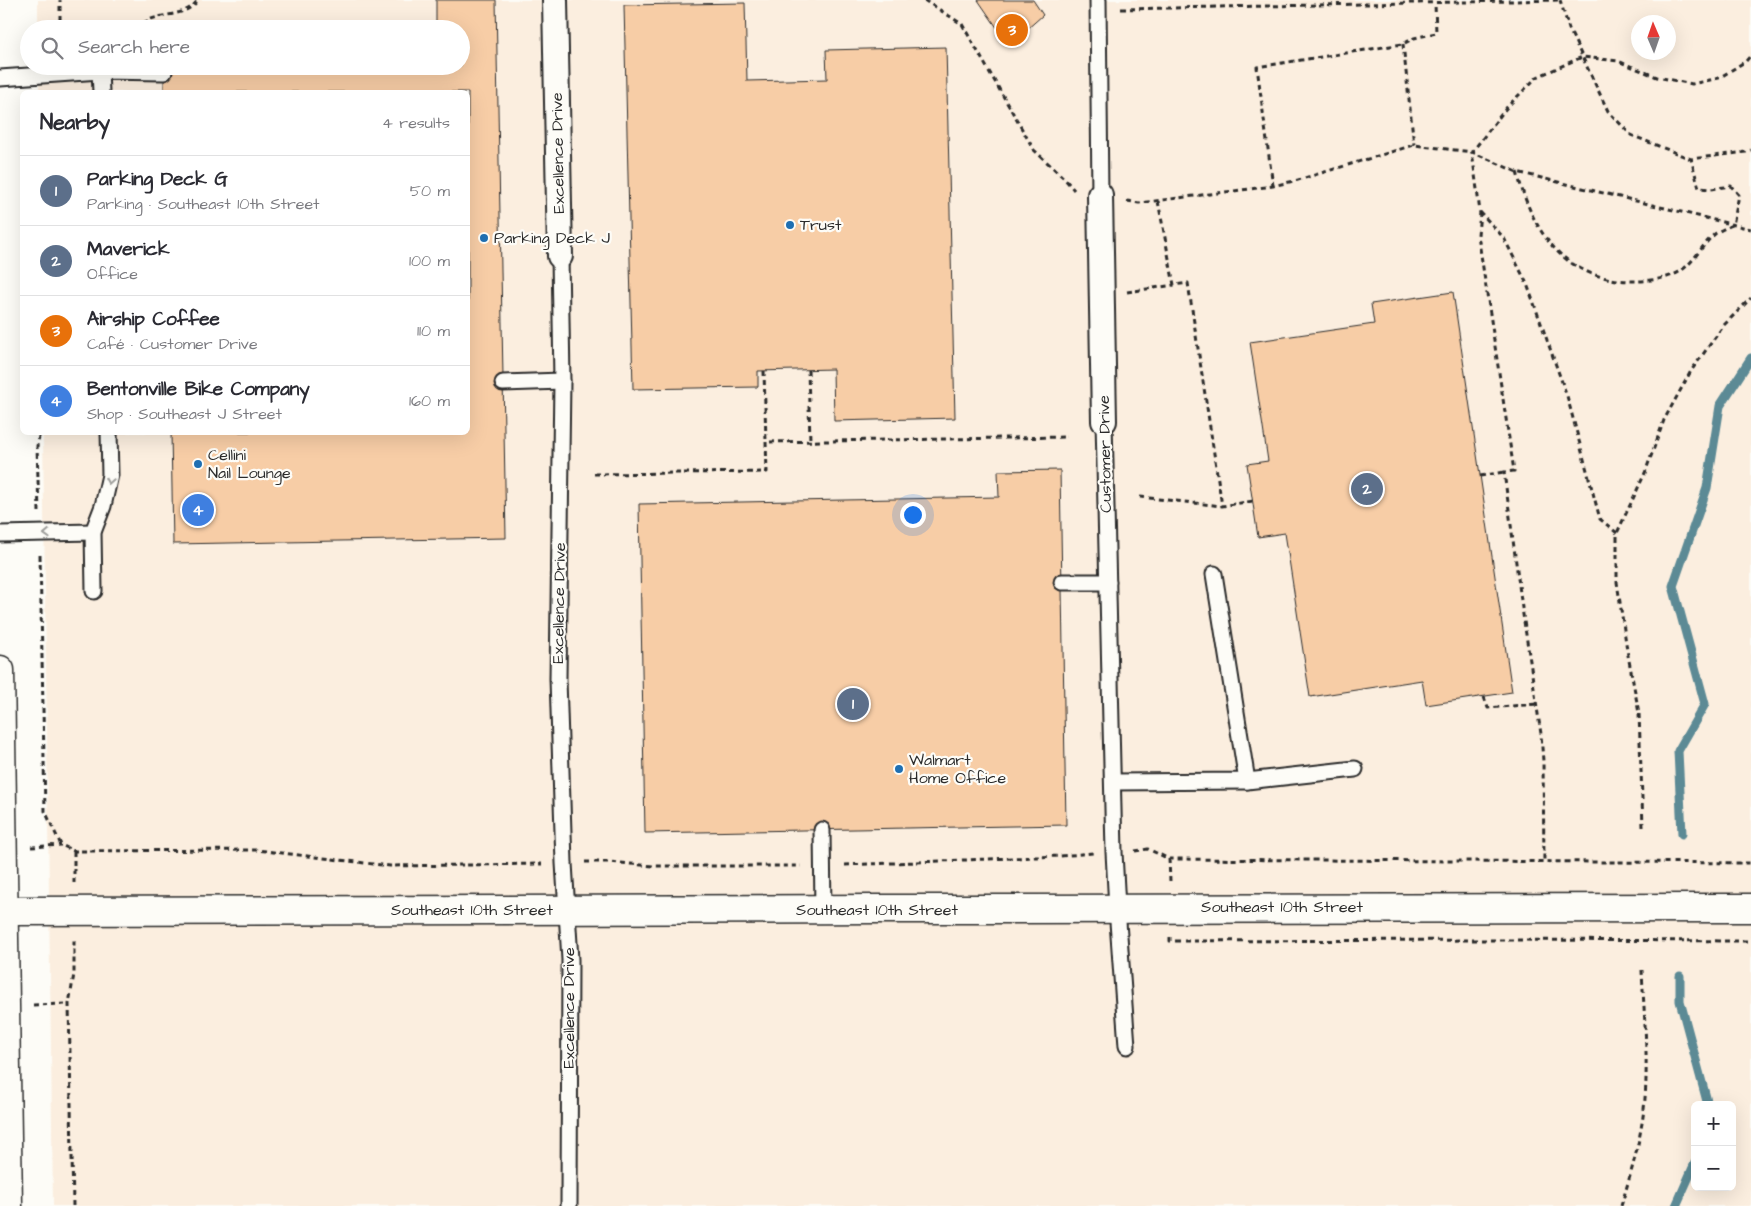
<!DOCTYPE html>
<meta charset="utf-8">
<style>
body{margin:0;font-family:"Architects Daughter",sans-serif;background:#f2f2f3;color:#2b2b33}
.controls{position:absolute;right:15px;bottom:15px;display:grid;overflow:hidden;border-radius:8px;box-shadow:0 5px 20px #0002}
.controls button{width:45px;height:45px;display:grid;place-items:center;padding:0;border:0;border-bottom:1px solid #e1e1e2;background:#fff;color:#2b2b33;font:25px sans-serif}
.compass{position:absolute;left:1631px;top:15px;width:45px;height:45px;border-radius:50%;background:#fff;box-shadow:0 5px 20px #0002;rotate:358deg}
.you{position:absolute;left:912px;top:514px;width:18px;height:18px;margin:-12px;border:4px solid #fff;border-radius:50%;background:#1a73e8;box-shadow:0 0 0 8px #1a73e833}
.badge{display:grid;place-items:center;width:32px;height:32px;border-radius:50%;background:#0f766e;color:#fff;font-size:16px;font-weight:700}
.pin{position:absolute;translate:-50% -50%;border:2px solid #fff;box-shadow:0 1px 5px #0006}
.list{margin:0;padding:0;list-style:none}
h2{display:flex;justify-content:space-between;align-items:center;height:65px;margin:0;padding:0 20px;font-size:21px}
h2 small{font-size:16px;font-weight:400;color:#7c7c81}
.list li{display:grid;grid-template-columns:32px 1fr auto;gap:15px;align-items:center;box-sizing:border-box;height:70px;padding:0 20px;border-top:1px solid #e1e1e2}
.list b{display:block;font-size:19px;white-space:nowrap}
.list p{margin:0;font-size:16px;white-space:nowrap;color:#7c7c81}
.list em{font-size:16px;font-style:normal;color:#7c7c81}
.icon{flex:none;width:28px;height:28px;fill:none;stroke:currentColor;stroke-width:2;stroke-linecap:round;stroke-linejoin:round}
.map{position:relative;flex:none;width:1751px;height:1206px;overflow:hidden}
.search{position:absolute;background:#fff;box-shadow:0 5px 20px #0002;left:20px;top:20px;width:450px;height:55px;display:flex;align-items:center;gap:12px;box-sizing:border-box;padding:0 18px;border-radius:28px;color:#7c7c81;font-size:19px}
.panel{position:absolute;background:#fff;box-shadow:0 5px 20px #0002;left:20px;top:90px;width:450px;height:345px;border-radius:8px}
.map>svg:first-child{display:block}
.built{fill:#fbeedf;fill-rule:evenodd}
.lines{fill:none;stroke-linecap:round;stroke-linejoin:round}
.stream{stroke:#5c8a95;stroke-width:9}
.building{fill:#f7cda6;stroke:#2b2b2b}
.service-casing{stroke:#2b2b2b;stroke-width:19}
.pedestrian-casing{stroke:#2b2b2b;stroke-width:28}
.tertiary-casing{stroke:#2b2b2b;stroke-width:31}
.secondary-casing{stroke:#2b2b2b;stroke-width:31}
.path{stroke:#2b2b2b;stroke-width:3;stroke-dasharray:5 4;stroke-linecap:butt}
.service{stroke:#fdfcf7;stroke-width:15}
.pedestrian{stroke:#fdfcf7;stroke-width:24}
.tertiary{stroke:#fdfcf7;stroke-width:28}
.secondary{stroke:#fdfcf7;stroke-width:28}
.oneway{stroke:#9e9e9b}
.poi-dot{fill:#1f6fb2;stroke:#fdfcf7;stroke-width:2}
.labels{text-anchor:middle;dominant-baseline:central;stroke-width:4.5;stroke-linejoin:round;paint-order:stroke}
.street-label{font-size:16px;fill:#2b2b2b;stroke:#fdfcf7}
.poi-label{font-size:16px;fill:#2b2b2b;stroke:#fdfcf7;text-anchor:start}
</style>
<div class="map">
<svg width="1751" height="1206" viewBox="0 0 1751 1206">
<rect width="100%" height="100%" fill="#fdfcf7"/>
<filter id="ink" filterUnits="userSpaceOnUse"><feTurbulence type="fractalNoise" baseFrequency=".02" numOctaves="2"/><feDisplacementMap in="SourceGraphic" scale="10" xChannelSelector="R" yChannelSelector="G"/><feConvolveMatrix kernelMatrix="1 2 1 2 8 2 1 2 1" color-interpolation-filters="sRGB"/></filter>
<g filter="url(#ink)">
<path class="built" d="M38,0H1751V1206H53L43,433L468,432V92H39V66H461V29H38ZM1638,22H1668V52H1638ZM1695,1105H1732V1187H1695Z"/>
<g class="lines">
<g class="stream">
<path d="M1682,834L1678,751L1705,704L1673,586L1707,488L1720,406L1751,358"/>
<path d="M1680,976V1001L1708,1105"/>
<path d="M1676,1206L1695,1163"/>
</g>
</g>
<g class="building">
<path d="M436,0H496L506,538L173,544L171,432H468V92H164V66H461V29H436Z"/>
<path d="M978,0H1033L1043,15L1009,45Z"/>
<path d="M745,3L747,81L827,79L826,50L946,47L955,418L834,421L833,369L758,371V387L633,389L624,5Z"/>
<path d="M1453,292L1512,692L1426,705L1422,680L1310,697L1285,533L1258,537L1247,464L1268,461L1250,342L1374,324L1371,304Z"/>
<path d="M1060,470L1066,825L645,833L639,504L999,497L998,471Z"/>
</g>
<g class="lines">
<defs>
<g id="service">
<path d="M1098,0L1100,195"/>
<path d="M100,71L101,92"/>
<path d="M0,78L100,71L164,72"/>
<path d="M560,256L562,381L558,679L564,863L570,960L569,1206"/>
<path d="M503,383L562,381"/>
<path d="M1104,421L1114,852L1117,908L1127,1046"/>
<path d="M0,534L93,532"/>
<path d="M1062,582H1108"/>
<path d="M94,591L93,532L103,506L110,475L109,432"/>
<path d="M1247,781L1355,769"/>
<path d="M1113,782L1247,781L1214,574"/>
<path d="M822,830L823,911"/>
</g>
<g id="pedestrian">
<path d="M555,0L560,256"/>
<path d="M1100,195L1104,421"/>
</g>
<path id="tertiary" d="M3,911C586,911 1168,907 1751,908"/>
<path id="secondary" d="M0,670L8,1206"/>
</defs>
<use href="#service" class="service-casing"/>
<use href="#pedestrian" class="pedestrian-casing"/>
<use href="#tertiary" class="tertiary-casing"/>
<use href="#secondary" class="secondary-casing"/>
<g class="path">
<path d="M924,0L962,24L1034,150L1064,178L1074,190"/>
<path d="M1560,0L1569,29L1608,111L1631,135L1691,159L1746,152L1751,150"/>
<path d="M1121,9L1560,0"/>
<path d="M60,29V0"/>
<path d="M136,29C155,9 183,21 198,0"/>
<path d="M1403,44L1414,145"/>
<path d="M1517,172C1533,234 1565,281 1635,281C1647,281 1668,279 1679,272C1694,263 1702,244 1716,233C1721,230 1727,227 1733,225L1739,195L1731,186L1711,189L1699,188L1691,159"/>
<path d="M1273,186L1257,67L1403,44L1414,38L1436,33L1435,3"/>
<path d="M1127,201L1139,203L1273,186L1298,180L1414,145L1472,152L1517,172L1751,229"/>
<path d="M1158,201L1174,285L1188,283L1222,506"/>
<path d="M1480,212L1478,235L1514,471L1504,472L1522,608L1541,734L1543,761L1544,862"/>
<path d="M1127,292L1174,285"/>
<path d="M808,370L810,441"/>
<path d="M764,371L766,442"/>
<path d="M594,474L767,472L766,442L1067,437"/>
<path d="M1480,476L1504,472"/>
<path d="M1140,497L1222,506L1253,501"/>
<path d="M39,512L37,446L40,432"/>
<path d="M1617,533L1600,519L1567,396L1527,284L1504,238L1480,212L1472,152L1507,107L1537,77L1582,57L1618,61L1657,77L1692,84L1719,78L1746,61L1751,55"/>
<path d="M40,555L45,811L61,845L74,851L257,850L390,866L542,864"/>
<path d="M1484,697L1488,708L1537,704"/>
<path d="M1643,827L1639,713L1627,650L1617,582V533L1645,473L1664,420L1691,371L1724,325L1751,298"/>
<path d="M31,847L61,845"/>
<path d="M1135,851L1148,849L1169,859L1751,863"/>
<path d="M1169,859L1170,881"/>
<path d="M585,862H609L653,866H801"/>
<path d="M845,865L1060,856L1093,853"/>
<path d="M74,883V851"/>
<path d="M1170,937V941L1497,940L1751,941"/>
<path d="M33,1005L69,1004"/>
<path d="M73,1206L69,1004L74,974V940"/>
<path d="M1621,1206C1631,1174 1640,1142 1644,1109C1649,1064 1644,1015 1642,970"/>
</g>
<use href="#service" class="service"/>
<use href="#pedestrian" class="pedestrian"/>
<use href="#tertiary" class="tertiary"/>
<use href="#secondary" class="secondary"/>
</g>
<defs><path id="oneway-chevron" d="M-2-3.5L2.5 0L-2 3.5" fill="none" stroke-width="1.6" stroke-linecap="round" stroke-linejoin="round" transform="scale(1.25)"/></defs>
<g class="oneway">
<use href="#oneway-chevron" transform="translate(109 481) rotate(100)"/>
<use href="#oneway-chevron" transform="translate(47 534) rotate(178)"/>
</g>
</g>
<g class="poi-dot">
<circle cx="790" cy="225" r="5"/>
<circle cx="484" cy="238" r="5"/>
<circle cx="198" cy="464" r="5"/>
<circle cx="899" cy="769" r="5"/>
</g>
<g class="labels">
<g class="street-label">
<text transform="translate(558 153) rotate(-91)">Excellence Drive</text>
<text transform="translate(1105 454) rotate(-91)">Customer Drive</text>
<text transform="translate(559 603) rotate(-89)">Excellence Drive</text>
<text x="1282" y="907">Southeast 10th Street</text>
<text x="472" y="910">Southeast 10th Street</text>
<text x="877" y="910">Southeast 10th Street</text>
<text transform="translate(569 1008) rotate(-90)">Excellence Drive</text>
</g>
<g class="poi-label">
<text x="800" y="225">Trust</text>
<text x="494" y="238">Parking Deck J</text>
<text x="208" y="455">Cellini<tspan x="208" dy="18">Nail Lounge</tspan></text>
<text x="909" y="760">Walmart<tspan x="909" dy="18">Home Office</tspan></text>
</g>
</g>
</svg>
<div class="controls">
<button>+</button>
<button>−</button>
</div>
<svg class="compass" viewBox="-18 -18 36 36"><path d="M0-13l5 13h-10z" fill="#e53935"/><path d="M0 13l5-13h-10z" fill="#7c7c81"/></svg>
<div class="you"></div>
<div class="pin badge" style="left:853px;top:704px;background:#5c6f8a">1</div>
<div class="pin badge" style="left:1367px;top:489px;background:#5c6f8a">2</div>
<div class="pin badge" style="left:1012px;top:30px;background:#e8710a">3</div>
<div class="pin badge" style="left:198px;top:510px;background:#3f7fe0">4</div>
<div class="search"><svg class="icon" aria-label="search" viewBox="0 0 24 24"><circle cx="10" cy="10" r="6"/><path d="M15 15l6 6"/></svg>Search here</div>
<section class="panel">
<h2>Nearby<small>4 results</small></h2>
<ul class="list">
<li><span class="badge" style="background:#5c6f8a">1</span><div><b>Parking Deck G</b><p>Parking · Southeast 10th Street</p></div><em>50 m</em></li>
<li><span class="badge" style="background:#5c6f8a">2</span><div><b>Maverick</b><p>Office</p></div><em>100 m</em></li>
<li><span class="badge" style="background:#e8710a">3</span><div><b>Airship Coffee</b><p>Café · Customer Drive</p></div><em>110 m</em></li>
<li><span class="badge" style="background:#3f7fe0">4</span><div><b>Bentonville Bike Company</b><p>Shop · Southeast J Street</p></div><em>160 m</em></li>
</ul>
</section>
</div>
